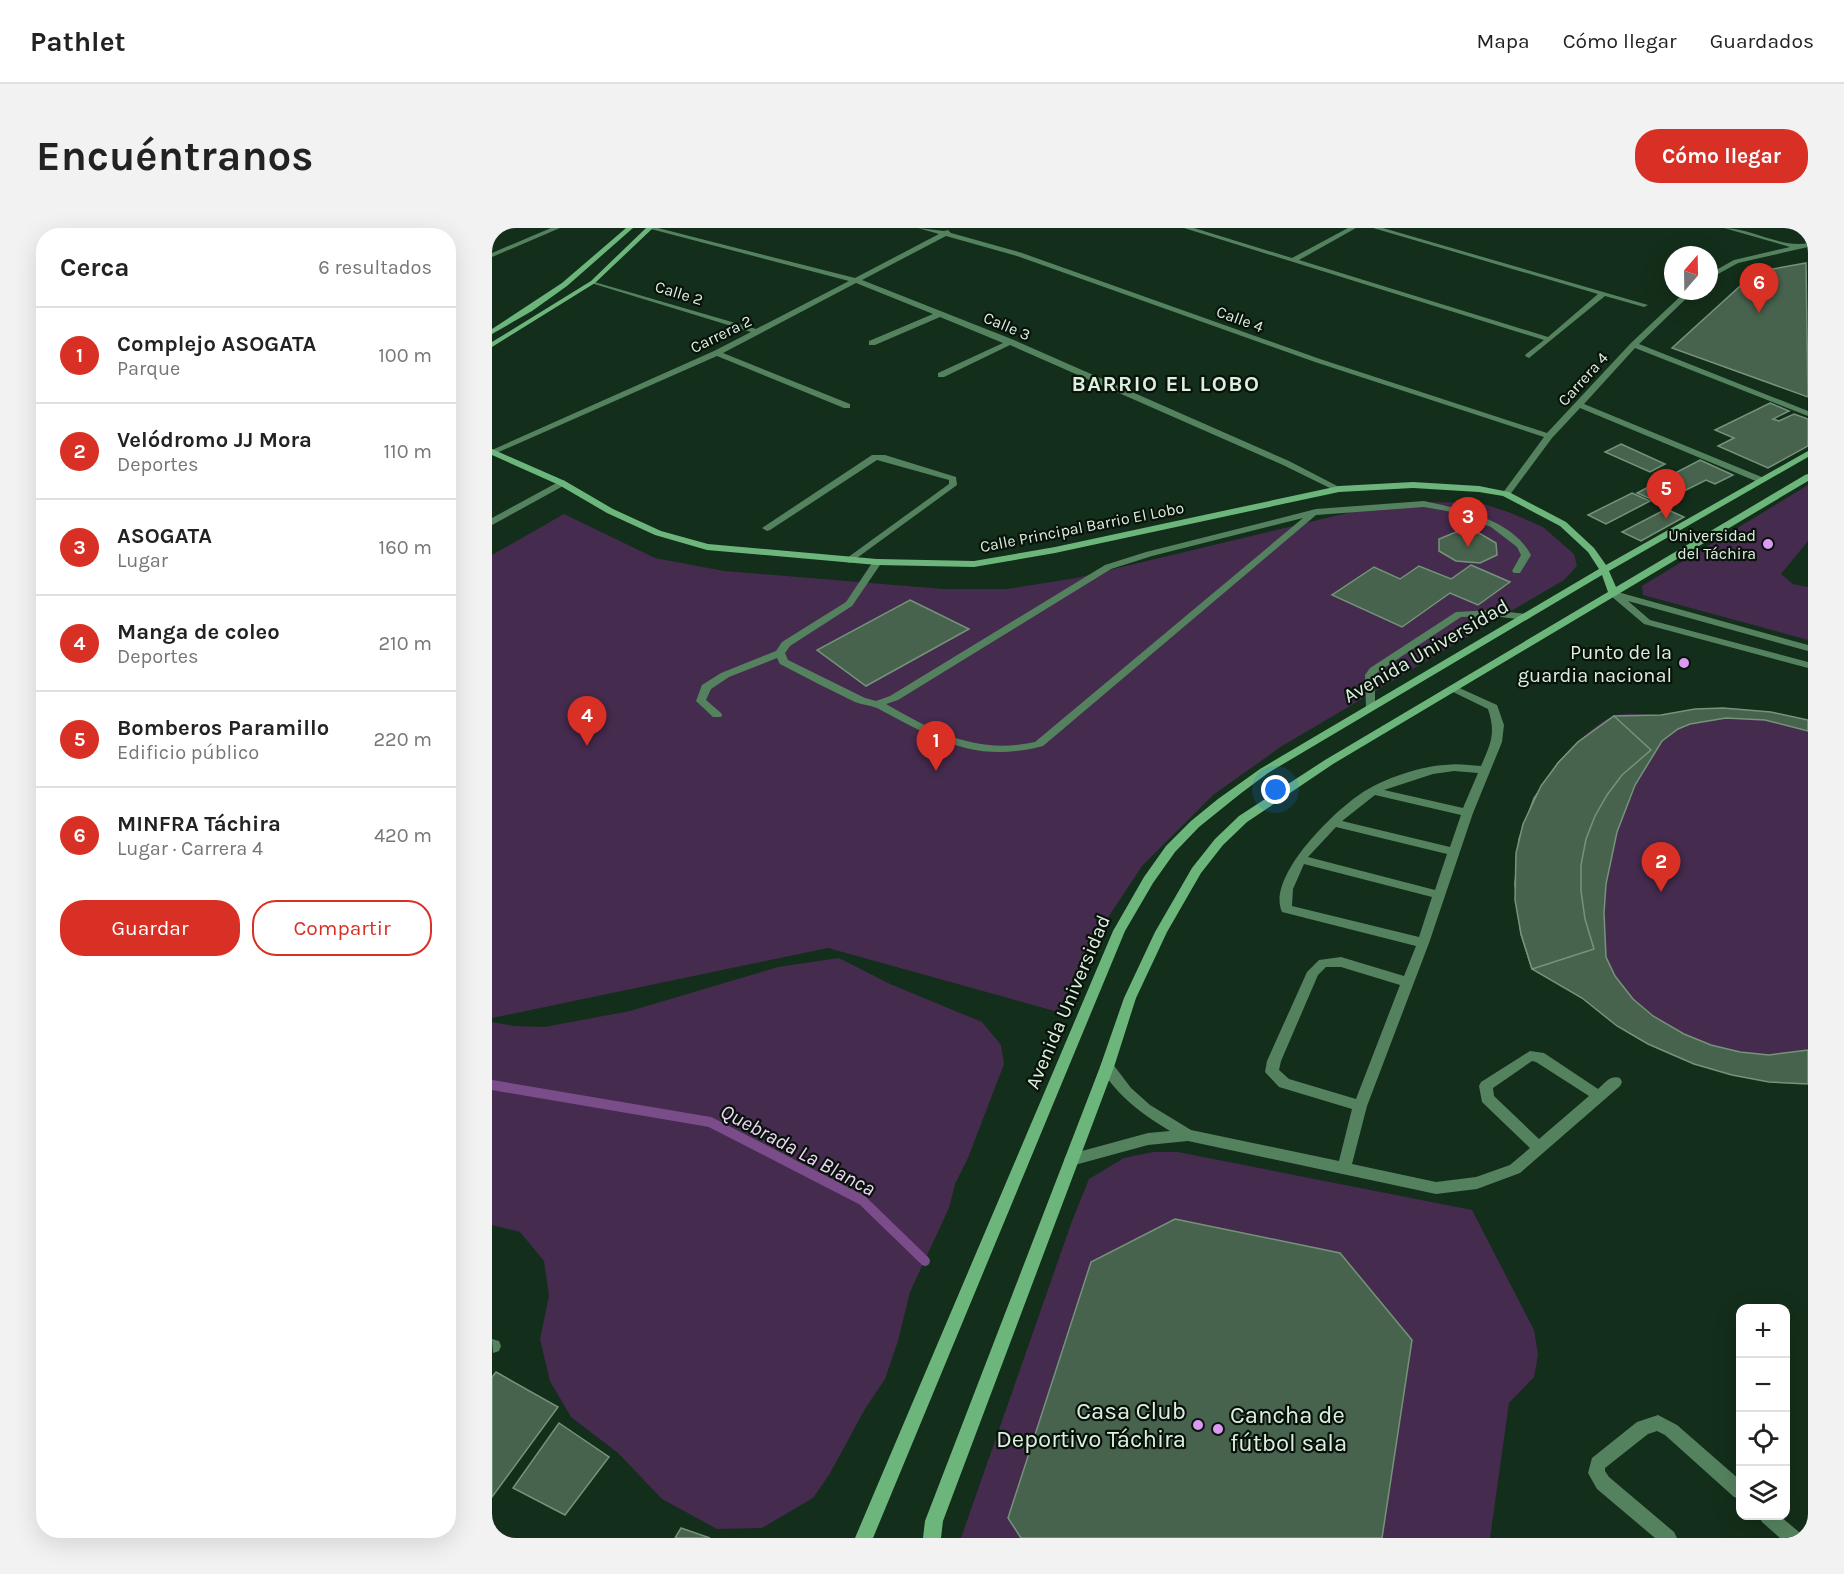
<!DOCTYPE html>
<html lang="es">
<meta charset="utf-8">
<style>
body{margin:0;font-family:Karla,sans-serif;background:#f2f2f2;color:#222}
.controls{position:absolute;right:18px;bottom:18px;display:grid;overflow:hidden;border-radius:12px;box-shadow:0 6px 24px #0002}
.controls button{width:54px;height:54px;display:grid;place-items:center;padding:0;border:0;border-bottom:2px solid #e0e0e0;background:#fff;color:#222;font:30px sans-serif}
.compass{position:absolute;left:1172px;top:18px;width:54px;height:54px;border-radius:50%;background:#fff;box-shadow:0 6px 24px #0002;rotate:20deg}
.you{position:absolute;left:784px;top:562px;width:21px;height:21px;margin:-15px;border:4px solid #fff;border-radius:50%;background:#1a73e8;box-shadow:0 0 0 9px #1a73e833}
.badge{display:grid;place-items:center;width:39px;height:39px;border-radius:50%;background:#d93025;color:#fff;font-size:20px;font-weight:700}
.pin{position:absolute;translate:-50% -50px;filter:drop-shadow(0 2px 3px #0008)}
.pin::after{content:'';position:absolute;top:32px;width:21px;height:18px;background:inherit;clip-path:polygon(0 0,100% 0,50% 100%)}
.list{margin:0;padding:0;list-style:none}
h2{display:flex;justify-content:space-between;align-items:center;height:78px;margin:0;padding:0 24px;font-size:26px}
h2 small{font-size:20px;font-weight:400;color:#767676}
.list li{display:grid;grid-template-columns:39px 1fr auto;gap:18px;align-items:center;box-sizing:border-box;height:96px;padding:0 24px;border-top:2px solid #e0e0e0}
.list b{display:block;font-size:22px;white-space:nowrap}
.list p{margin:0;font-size:20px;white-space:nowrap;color:#767676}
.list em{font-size:20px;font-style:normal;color:#767676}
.actions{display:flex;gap:12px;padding:18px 24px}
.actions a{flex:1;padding:14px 0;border:2px solid #d93025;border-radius:24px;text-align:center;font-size:21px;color:#d93025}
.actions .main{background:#d93025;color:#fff}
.icon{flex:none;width:33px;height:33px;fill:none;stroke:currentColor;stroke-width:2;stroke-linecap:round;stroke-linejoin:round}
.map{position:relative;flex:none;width:1316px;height:1310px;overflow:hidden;border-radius:24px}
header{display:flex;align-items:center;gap:36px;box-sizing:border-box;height:84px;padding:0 30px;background:#fff;border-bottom:2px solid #e0e0e0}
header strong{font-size:28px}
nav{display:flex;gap:33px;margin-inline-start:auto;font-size:21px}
.intro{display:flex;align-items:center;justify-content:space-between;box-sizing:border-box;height:144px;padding:0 36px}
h1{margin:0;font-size:42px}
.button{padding:15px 27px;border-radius:24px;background:#d93025;color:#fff;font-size:21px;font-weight:700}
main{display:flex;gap:36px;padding:0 36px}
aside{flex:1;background:#fff;border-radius:24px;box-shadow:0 6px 24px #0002}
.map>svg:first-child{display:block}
.green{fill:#452b4e;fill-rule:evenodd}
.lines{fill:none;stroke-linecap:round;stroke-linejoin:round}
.stream{stroke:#7a4d8a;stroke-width:10}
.building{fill:#47634d;stroke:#75937a;stroke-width:1.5}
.lane{fill:#55825e;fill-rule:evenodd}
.street{fill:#55825e;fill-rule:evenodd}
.secondary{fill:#6cb67c;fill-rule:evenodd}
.poi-dot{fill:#dc99f4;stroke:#08130a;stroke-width:2}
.labels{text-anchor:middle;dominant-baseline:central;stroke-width:4.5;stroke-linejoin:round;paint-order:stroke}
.far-street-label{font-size:16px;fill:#deeee0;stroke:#08130a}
.far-poi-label{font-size:16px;fill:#deeee0;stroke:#08130a;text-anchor:end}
.street-label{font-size:20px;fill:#deeee0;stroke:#08130a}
.poi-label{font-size:20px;fill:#deeee0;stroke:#08130a;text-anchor:end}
.water-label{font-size:21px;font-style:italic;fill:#efd5f8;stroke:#08130a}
.far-district-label{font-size:22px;font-weight:bold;letter-spacing:1.5px;fill:#deeee0;stroke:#08130a}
.near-poi-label{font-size:24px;fill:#deeee0;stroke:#08130a;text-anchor:end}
</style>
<header>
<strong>Pathlet</strong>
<nav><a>Mapa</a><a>Cómo llegar</a><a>Guardados</a></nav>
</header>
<div class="intro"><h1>Encuéntranos</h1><a class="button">Cómo llegar</a></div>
<main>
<aside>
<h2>Cerca<small>6 resultados</small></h2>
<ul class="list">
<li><span class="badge">1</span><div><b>Complejo ASOGATA</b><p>Parque</p></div><em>100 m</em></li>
<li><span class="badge">2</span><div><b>Velódromo JJ Mora</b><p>Deportes</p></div><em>110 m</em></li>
<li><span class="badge">3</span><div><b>ASOGATA</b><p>Lugar</p></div><em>160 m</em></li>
<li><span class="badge">4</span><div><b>Manga de coleo</b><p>Deportes</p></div><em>210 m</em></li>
<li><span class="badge">5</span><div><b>Bomberos Paramillo</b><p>Edificio público</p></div><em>220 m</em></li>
<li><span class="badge">6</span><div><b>MINFRA Táchira</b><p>Lugar · Carrera 4</p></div><em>420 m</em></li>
</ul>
<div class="actions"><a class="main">Guardar</a><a>Compartir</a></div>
</aside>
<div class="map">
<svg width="1316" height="1310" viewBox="0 0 1316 1310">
<rect width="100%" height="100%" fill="#132e1a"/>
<g class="green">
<path d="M1316,257V313L1289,346L1301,356L1316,359V412L1151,367L1150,358Z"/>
<path d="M936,274L989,275L1019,285L1051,299L1082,326L1085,338L1072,352L790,518L721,567L650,638L596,720L566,784L336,720L0,790V327L72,286L163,330L232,343L451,361H515L584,350L868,282ZM964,304L987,305L1004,315L1005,327L948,311ZM927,338L959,351L979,338L1018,354L986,377L958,365L910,399L908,351ZM418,372L476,401L374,458L326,422Z"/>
<path d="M1240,480L1279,484L1316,492V856C1253,854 1190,838 1136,805C1119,794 1105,780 1088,769C1073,759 1056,750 1040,741C1012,664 1017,581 1079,521C1090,510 1107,493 1122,488C1135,483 1154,488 1168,487C1192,484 1215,480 1240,480Z"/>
<path d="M347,730L398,756L490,794L509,817L512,836L476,930L463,956L457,980L418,1064L406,1113L393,1151L373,1181L337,1247L321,1270L270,1300L225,1301L170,1271L126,1225L79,1189L58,1153L48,1111L57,1068L52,1033L28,1004L0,997V794L22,798L52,799L138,783L286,739Z"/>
<path d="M661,924H686L980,982L1042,1102L1046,1127L1042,1149L1017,1175L998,1310H469L580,993L597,951L632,930Z"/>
</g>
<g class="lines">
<path class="stream" d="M0,857L218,894L370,972L433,1033"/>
</g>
<g class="building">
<path d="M1314,35L1316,169L1180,120L1256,51L1275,42Z"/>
<path d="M1278,175L1297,183L1281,191L1287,193L1302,186L1316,191V218L1276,240L1226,218L1242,210L1223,202Z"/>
<path d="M1129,216L1173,236L1158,244L1113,224Z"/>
<path d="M1208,232L1241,247L1223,256L1214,252L1168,275L1145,265Z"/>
<path d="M1140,265L1158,273L1114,296L1096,287Z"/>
<path d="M1174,281L1192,289L1149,313L1130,304Z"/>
<path d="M964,304L987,305L1004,315L1005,327L988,335L964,333L947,323V311Z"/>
<path d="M979,337L1018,354L986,377L958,365L910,399L840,367L882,339L908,351L927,338L959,351Z"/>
<path d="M418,372L477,401L374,458L325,422Z"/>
<path d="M1231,480L1279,484L1316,492V503L1273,492L1234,490L1198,496L1186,501L1170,513L1143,557L1125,604L1114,656L1112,685L1114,729L1123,748L1141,771L1161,788L1192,806L1219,817L1248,824L1277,827L1316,822V856L1277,854L1240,847L1202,836L1156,816L1125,798L1090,770L1040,741L1029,706L1023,656L1027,611L1042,570L1066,535L1086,514L1122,488L1169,487L1203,481Z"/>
<path d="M1122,488L1159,522L1130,547L1115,567L1103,588L1094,611L1089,637V663L1093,691L1102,721L1040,741L1029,706L1023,672L1024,625L1031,596L1049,558L1066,535L1086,514Z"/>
<path d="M683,991L848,1025L920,1112L890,1310H529L516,1290L599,1034Z"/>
<path d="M4,1144L66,1179L0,1269V1149Z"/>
<path d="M67,1195L117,1229L73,1287L21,1260Z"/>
<path d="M189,1300L218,1310H183Z"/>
</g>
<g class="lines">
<g class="lane">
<path d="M932,273C968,281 1020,291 1039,327L1028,345H1022L1020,343L1029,327L1025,319L999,299L955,283L932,279L824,287L551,518C482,536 444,511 385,480C378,477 370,477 363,474C338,462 313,449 288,436L285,430L237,449L219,461L214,472L229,485L230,487L229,489H221L204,473L210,457L229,445L284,423L290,414L354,374L382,332H388L390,334L360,378L298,418L293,425L296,432L373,470L384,473L398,468L613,337L654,324L824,281ZM811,290L543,514C485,527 443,504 394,476L406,472L619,341L660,328Z"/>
<path d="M1000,382L1034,386L1039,389L1034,392L1000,388L969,389L886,444L883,447V479L878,482L874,481L873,447L878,440L964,384Z"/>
<path d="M963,458L1005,477L1012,497L1010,514L981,585L937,715L875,878L860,936L944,954L984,949L1018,937L1038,920L990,874L987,858L989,854L1038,823L1052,825L1106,861C1113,855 1118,847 1128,850L1130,854L1128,858L1028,945L985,961L944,966L696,913L656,917L579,938L574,936L572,932L574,928L579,926L656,905L678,903C650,886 625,868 608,839L610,835L615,834L620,835L639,860L658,877L699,902L847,933L860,881L787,859L773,844L775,833L815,744L827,732L849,729L912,748L924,718L790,684C773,648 849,575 878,560C897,549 931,538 953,537C965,535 977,537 989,538C999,515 1004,505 996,481L959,463L958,461L959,459ZM962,543L986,545L971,580L892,562L941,546ZM883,567L969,587L958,619L850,593ZM844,599L955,626L943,662L816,629ZM812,636L940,669L927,709L800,678L801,661ZM834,739H849L908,757L864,871L797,851L787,842L789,833L826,747ZM1040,833L1044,834L1097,868L1047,911L1002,868L1001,860Z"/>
<path d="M1166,1187L1185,1197L1248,1252V1271L1242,1269L1173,1207L1165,1203L1156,1206L1113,1240V1243L1117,1249L1182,1304L1185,1310H1163L1105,1261L1096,1245L1100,1230L1145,1194Z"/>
<path d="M1267,1288H1288L1307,1304L1310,1310H1288L1270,1294Z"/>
</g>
<g class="street">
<path d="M59,0H68L0,29V25Z"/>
<path d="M155,0H166L363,50L447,6L426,0L452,3L456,2L459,5L530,25L828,131L1055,205L1139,115L1194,63H1202L1147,116L1316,183V188L1143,120L1092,176L1272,250V254H1266L1088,180L1060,210L1017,268L1014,269L1010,266L1052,209L823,134L525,28L454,8L370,52L522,112L797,233L851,261L844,263L791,237L518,117L452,149H446V145L511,115L448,89L383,117H377V113L441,86L364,55L231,125L358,176V180H352L225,128L0,227V222L222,123L259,104L99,55V53L264,101L357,53Z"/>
<path d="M692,0H702L800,30L856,0H864L807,32L1056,109L1106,66L881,0H891L1156,77L1152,79L1113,68L1037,130L1033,128L1034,126L1052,112Z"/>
<path d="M1232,0C1259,0 1291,21 1316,15V19L1246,35L1217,51V46L1242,32L1298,19Z"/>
<path d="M380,227H393L464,249L465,257L358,335L355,334V330L457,256V252L385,232L278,302L275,303L270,300Z"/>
<path d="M70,252L73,253V257L0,297V290Z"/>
<path d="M1122,363L1316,417V423L1136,373L1158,392L1316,434V440L1152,396L1119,368V364Z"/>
<path d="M0,1111L7,1113L9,1118L7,1123L1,1125Z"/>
</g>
<g class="secondary">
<path d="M134,0H141L75,58L40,83L0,106V101L70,55Z"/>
<path d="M154,0H161L103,55L0,119V114L99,53Z"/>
<path d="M0,221L73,253L121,281L169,303L216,316L385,331L482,333L563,319L847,258L921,254L987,258L1017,264L1074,294L1102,320L1114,337L1316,223V229L1117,343L1124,359L1313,247L1316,246V253L841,536L755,594L731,617L709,645L675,704L644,770L622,839L451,1293L449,1310H431L433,1293L608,839L632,770L663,704L700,640L723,611L747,588L833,532L1116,364L1110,347L776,545L748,566L707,599L683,624L661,655L633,703L381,1310H363L621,703L652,649L674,618L699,593L726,571L768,541L1107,341L1096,324L1068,298L1011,268L987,264L921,260L847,264L563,325L482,339L385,337L215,322L163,307L115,285L67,257L0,227Z"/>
</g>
</g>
<g class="poi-dot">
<circle cx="1276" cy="316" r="6"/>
<circle cx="1192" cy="435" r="6"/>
<circle cx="706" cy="1197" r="6"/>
<circle cx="726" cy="1201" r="6"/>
</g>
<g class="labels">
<g class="far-street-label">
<text transform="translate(187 65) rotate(17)">Calle 2</text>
<text transform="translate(748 91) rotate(20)">Calle 4</text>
<text transform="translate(515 98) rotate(23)">Calle 3</text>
<text transform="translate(229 106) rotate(-26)">Carrera 2</text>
<text transform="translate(1091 151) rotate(-48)">Carrera 4</text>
<text transform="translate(590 299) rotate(-11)">Calle Principal Barrio El Lobo</text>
</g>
<g class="far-poi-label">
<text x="1264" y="307">Universidad<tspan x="1264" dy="18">del Táchira</tspan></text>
</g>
<g class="street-label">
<text transform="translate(934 423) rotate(-30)">Avenida Universidad</text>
<text transform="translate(576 774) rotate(-67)">Avenida Universidad</text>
</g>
<g class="poi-label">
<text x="1180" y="424">Punto de la<tspan x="1180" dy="23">guardia nacional</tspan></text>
</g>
<g class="water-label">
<text transform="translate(306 922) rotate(28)">Quebrada La Blanca</text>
</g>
<g class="far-district-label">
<text x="674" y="156">BARRIO EL LOBO</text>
</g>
<g class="near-poi-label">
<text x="694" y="1183">Casa Club<tspan x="694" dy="28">Deportivo Táchira</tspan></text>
<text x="738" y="1187" text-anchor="start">Cancha de<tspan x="738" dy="28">fútbol sala</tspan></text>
</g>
</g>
</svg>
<div class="controls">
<button>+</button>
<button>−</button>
<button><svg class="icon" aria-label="locate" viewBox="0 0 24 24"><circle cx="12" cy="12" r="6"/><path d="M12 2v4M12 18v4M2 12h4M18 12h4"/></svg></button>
<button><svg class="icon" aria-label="layers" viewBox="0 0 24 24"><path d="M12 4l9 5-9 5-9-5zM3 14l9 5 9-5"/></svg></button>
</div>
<svg class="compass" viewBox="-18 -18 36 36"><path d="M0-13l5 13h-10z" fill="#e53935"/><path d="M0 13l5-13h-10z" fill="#767676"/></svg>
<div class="you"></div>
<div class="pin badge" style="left:444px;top:543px">1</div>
<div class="pin badge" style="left:1169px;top:664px">2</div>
<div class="pin badge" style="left:976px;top:319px">3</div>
<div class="pin badge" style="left:95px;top:518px">4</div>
<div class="pin badge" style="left:1174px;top:291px">5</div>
<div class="pin badge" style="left:1267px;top:85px">6</div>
</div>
</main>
